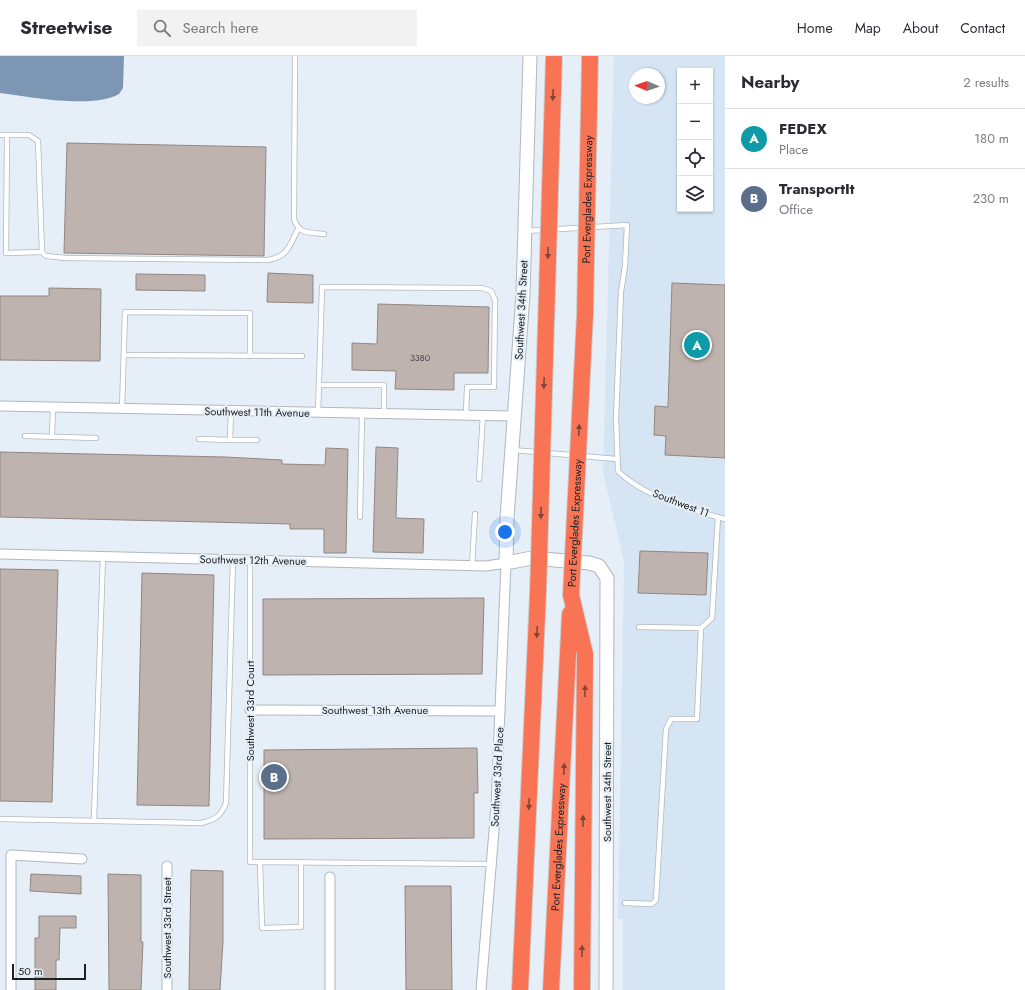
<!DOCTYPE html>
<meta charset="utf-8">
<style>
body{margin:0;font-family:Jost,sans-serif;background:#f2f2f3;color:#2b2b33}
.controls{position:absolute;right:12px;top:12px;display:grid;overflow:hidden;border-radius:0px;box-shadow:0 1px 3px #0004}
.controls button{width:36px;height:36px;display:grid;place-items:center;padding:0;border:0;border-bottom:1px solid #e1e1e2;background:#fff;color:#2b2b33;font:20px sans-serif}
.compass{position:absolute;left:629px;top:12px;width:36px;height:36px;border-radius:50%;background:#fff;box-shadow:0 1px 3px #0004;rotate:272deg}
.scale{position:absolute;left:12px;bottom:10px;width:74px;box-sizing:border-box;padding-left:4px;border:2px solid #1d2023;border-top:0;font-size:11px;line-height:14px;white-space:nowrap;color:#1d2023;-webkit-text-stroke:3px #e6eff7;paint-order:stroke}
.you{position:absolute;left:505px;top:476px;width:14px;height:14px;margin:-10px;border:3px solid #fff;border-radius:50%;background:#1a73e8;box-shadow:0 0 0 6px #1a73e833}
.badge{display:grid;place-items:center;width:26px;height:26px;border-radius:50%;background:#ca4280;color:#fff;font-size:13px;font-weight:700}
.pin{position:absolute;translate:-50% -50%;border:2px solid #fff;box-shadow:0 1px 4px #0006}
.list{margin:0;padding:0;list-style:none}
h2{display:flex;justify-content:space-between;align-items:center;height:52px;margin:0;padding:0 16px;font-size:17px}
h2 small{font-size:13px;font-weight:400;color:#7c7c81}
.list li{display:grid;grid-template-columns:26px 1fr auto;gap:12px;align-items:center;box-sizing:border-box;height:60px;padding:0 16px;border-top:1px solid #e1e1e2}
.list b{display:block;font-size:15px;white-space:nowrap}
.list p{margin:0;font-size:13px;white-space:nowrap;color:#7c7c81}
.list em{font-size:13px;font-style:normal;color:#7c7c81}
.icon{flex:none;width:22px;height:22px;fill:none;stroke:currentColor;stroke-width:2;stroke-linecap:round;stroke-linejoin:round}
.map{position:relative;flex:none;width:725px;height:934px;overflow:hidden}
header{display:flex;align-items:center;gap:24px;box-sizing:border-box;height:56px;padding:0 20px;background:#fff;border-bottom:1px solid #e1e1e2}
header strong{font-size:19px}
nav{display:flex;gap:22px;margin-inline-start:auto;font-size:14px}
.search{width:280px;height:36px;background:#f2f2f3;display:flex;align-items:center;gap:10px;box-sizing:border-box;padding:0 14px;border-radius:0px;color:#7c7c81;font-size:15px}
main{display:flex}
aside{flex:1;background:#fff}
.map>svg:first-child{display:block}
.built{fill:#d6e5f3;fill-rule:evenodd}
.water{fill:#7d96b4}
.building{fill:#beb3af;stroke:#918682}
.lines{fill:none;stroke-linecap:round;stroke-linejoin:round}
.lane-casing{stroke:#afb7bf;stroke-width:6}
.street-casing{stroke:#afb7bf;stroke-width:11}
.secondary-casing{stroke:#afb7bf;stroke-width:15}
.highway-casing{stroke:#cdcecf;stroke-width:18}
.lane{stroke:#fff;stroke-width:4.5}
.street{stroke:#fff;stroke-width:9}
.secondary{stroke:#fff;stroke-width:13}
.highway{stroke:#f97455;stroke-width:16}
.highway-bridge-casing{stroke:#cdcecf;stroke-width:18;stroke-linecap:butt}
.highway-bridge{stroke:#f97455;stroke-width:16}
.oneway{fill:#80463a}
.labels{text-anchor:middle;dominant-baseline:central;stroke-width:4;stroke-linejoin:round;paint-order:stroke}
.number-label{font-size:9px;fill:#454546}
.street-label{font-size:11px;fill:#1d2023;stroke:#e6eff7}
</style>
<header>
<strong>Streetwise</strong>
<div class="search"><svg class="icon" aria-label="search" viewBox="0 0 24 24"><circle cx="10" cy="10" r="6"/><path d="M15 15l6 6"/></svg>Search here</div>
<nav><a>Home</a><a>Map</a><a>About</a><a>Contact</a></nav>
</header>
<main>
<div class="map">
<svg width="725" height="934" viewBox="0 0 725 934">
<rect width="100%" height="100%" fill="#e6eff7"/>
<path class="built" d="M614,0H725V934H623V863H618L624,506L603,416ZM680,15H710V153H680ZM635,18H659V42H635Z"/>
<path class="water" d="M0,0H124L123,32L119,38C92,53 31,41 0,37Z"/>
<g class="building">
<path d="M67,87L266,91L264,200L64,197Z"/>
<path d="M268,217L313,219V247L267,246Z"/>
<path d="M136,218L205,219V235L136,234Z"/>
<path d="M672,227L725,229V402L665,399L666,380L654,379L655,350L668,351Z"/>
<path d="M49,232L101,233L100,305L0,304V240H49Z"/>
<path d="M378,248L489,251L488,317H454V334L395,333L396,315L352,314V287L377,288Z"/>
<path d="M376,391L398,392L396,462L424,463L423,497L373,496Z"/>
<path d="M326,392L348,393L346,497H324V473H290V468L0,461V396L225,401L282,404V408L325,409Z"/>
<path d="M640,495L708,497L706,539L638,537Z"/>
<path d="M0,513L58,514L52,746L0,745Z"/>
<path d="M142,517L214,519L209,750L137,749Z"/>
<path d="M484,542L482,618L263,619V543Z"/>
<path d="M477,692L478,737H474V782L264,783V694Z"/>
<path d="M191,814L223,815V885L220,934H189Z"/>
<path d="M31,818L81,820V838L30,835Z"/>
<path d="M108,818L141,819V886H143L141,934H109Z"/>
<path d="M405,830H451L452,934H406Z"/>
<path d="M39,860H76V872H60L59,904H56V934H35V882H39Z"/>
</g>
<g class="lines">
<defs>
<g id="lane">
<path d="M295,0L294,163C299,179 310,176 324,178"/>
<path d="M0,79H29L38,85L42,196L46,200L66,202L268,204C289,200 289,190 298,173"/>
<path d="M7,79L6,197L42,196"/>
<path d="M526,175L627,169L625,210L621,236L616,362L618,415C643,440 691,454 725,463"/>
<path d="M124,299L302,300"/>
<path d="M319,329H384V359"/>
<path d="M122,353L125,256L250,257V300"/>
<path d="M318,357L322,231L482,232L491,235L495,244L494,331H467L466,359"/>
<path d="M25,380L96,382"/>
<path d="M52,380L53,351"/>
<path d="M199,383L230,384L231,355"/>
<path d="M230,384H257"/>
<path d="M513,394L616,403"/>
<path d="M479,423L483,359"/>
<path d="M360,461L362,358"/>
<path d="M250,504V806L492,808"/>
<path d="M472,510L475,458"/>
<path d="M639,571L701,572"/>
<path d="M0,763L201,767C215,764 221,760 226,747L233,504"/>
<path d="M94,764L103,500"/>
<path d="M260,806L262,872L301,871V806"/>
<path d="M625,847L652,848L656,844L666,673L671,663H697L701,572L712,562L718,461"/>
</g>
<g id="street">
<path d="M0,350L514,360"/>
<path d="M0,498L486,510L506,507L496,750L481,934"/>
<path d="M250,654L500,655"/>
<path d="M330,821V934"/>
<path d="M11,934V799L82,803"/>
<path d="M167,934V810"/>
</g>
<path id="secondary" d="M530,0L523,238L507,462L506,507L532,502L589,507L599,510L607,522L606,934"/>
<g id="highway">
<path d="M571,539L585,598L582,934"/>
<path d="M520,934L538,537"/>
<path id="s1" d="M551,934L570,558"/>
</g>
</defs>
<use href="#lane" class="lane-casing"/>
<use href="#street" class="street-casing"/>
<use href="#secondary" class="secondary-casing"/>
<use href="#highway" class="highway-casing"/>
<use href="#lane" class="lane"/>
<use href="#street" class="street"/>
<use href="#secondary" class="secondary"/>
<use href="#highway" class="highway"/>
<defs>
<g id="highway-bridge">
<path d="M538,537L554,0"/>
<path id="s2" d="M571,539L585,258L590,0"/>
</g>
</defs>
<use href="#highway-bridge" class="highway-bridge-casing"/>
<use href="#highway-bridge" class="highway-bridge"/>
</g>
<defs><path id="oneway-solid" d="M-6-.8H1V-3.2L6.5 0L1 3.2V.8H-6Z"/></defs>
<g class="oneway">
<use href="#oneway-solid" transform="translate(553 39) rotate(92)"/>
<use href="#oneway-solid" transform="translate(548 197) rotate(92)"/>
<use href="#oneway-solid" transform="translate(544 327) rotate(92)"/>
<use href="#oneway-solid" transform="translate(579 374) rotate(-87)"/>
<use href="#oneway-solid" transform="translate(541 457) rotate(92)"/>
<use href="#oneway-solid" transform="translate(537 576) rotate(93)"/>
<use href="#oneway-solid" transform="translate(585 635) rotate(-89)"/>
<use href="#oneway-solid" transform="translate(564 713) rotate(-87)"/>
<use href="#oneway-solid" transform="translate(529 748) rotate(93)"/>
<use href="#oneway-solid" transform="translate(583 765) rotate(-90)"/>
<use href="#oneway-solid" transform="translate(582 895) rotate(-90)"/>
</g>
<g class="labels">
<g class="number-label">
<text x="420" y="301">3380</text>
</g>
<g class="street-label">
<text stroke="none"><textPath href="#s2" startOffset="396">Port Everglades Expressway</textPath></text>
<text transform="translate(521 254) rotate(-87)">Southwest 34th Street</text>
<text transform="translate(257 356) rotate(1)">Southwest 11th Avenue</text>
<text transform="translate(681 447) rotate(21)">Southwest 11</text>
<text stroke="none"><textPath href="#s2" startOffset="72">Port Everglades Expressway</textPath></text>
<text transform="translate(253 504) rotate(1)">Southwest 12th Avenue</text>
<text x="375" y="654">Southwest 13th Avenue</text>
<text transform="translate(250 655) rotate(-90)">Southwest 33rd Court</text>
<text transform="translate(497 721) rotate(-87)">Southwest 33rd Place</text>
<text transform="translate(607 736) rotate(-90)">Southwest 34th Street</text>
<text stroke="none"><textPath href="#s1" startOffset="143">Port Everglades Expressway</textPath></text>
<text transform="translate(167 872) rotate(-90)">Southwest 33rd Street</text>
</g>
</g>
</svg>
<div class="controls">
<button>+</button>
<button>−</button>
<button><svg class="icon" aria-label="locate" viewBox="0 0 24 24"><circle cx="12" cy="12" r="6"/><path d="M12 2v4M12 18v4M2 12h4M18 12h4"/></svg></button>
<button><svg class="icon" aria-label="layers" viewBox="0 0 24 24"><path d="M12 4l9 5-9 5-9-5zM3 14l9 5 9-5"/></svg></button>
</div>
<svg class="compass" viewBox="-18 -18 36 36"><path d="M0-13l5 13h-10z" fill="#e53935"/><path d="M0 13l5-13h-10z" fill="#7c7c81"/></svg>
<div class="scale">50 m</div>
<div class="you"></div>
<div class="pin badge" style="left:697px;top:289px;background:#0f9aa8">A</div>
<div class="pin badge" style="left:274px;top:721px;background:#5c6f8a">B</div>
</div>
<aside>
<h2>Nearby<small>2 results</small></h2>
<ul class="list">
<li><span class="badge" style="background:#0f9aa8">A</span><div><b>FEDEX</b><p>Place</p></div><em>180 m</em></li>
<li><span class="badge" style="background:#5c6f8a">B</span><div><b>TransportIt</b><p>Office</p></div><em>230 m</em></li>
</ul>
</aside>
</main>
